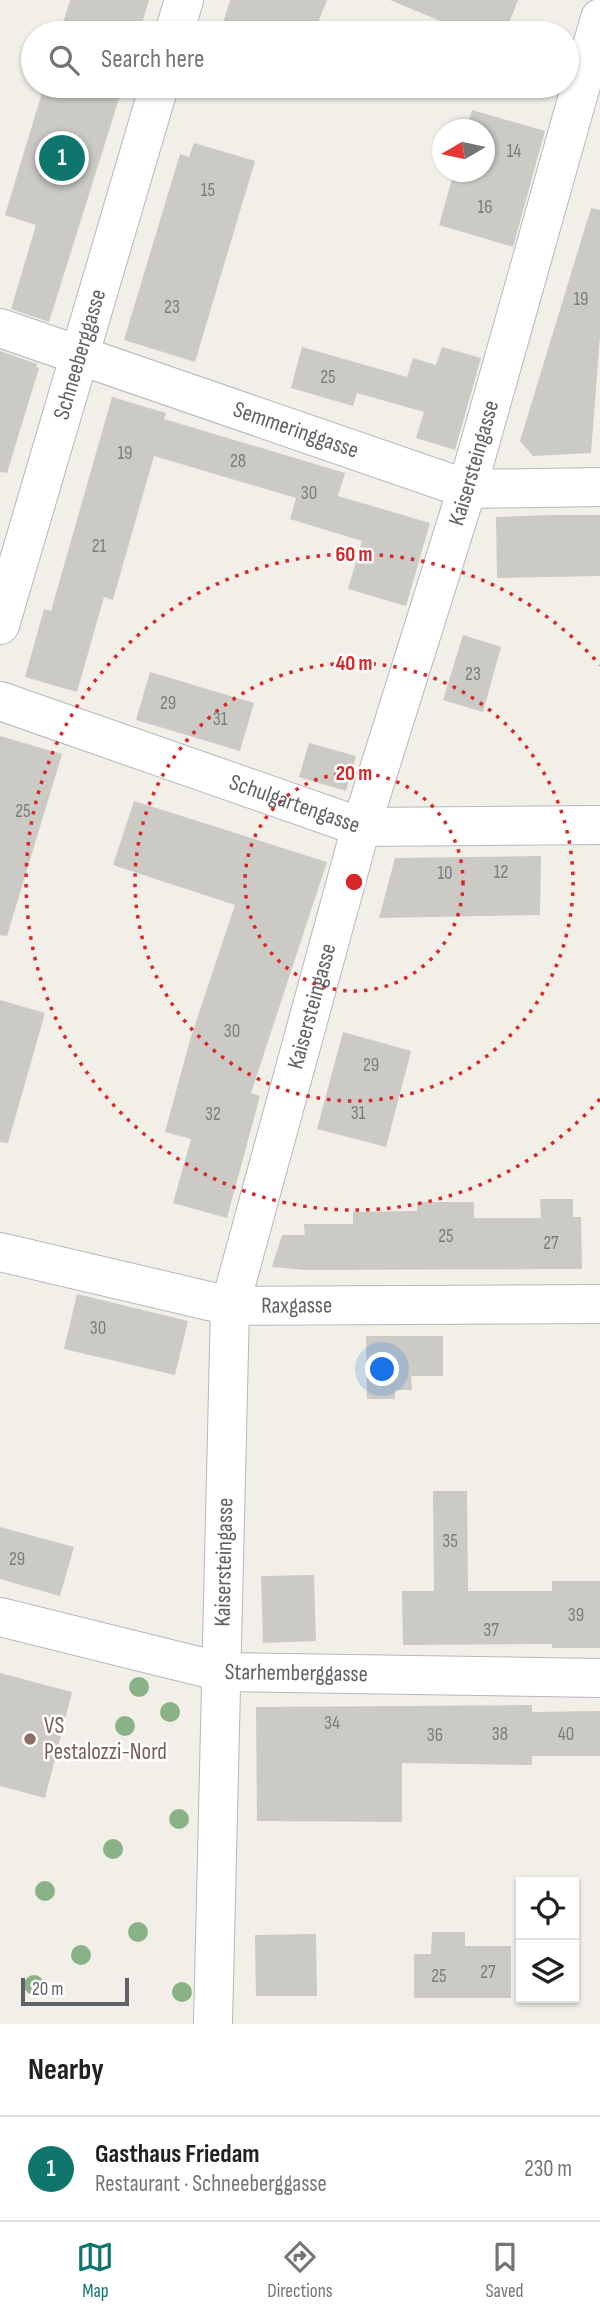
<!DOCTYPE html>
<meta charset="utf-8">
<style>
body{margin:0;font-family:"Sofia Sans Condensed",sans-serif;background:#f6f6f6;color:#202124}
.controls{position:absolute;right:21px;bottom:21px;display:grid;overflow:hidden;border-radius:0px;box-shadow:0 2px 5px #0004}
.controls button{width:63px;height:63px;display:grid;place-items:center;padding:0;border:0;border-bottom:2px solid #e0e0e0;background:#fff;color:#202124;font:35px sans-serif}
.compass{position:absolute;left:432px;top:119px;width:63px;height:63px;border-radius:50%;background:#fff;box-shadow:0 2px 5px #0004;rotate:261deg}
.scale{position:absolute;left:21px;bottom:18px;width:108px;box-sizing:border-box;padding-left:7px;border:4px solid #5f6368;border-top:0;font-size:19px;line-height:24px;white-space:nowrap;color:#5f6368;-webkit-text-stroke:5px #fff;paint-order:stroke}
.you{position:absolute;left:383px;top:1370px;width:24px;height:24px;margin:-18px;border:5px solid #fff;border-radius:50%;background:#1a73e8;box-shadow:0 0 0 10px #1a73e833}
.badge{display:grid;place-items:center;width:46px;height:46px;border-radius:50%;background:#0f766e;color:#fff;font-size:23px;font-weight:700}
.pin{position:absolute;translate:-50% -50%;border:4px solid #fff;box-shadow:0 2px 7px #0006}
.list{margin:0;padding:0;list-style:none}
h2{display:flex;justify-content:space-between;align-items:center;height:91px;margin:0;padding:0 28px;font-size:30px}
h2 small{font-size:23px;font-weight:400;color:#757577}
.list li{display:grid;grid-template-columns:46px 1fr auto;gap:21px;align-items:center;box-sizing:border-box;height:105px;padding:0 28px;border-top:2px solid #e0e0e0}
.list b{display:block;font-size:26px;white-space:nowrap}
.list p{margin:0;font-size:23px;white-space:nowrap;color:#757577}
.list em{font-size:23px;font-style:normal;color:#757577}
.icon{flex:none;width:38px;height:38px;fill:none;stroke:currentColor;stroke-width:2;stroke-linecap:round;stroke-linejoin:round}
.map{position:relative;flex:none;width:600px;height:2024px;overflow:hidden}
.search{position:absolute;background:#fff;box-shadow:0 2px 5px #0004;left:21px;right:21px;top:21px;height:77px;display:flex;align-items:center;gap:18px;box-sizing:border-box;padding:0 24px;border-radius:38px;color:#757577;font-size:26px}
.sheet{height:196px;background:#fff}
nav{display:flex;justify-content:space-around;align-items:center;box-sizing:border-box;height:98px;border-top:2px solid #e0e0e0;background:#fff;font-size:19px;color:#757577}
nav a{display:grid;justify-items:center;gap:4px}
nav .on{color:#0f766e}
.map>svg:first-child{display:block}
.building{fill:#cccac5}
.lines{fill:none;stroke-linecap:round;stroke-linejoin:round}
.minor-casing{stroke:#b5b8bc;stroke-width:40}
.minor{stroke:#fff;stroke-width:38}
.tree{fill:#89b387}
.ring{fill:none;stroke:#d62828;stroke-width:3.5;stroke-dasharray:3.5 7}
.education-dot{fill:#8d6e63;stroke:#fff;stroke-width:2.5}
.labels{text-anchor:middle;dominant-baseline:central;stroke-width:5;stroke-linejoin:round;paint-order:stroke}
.number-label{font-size:19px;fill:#7a7d7f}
.street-label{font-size:23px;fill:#5f6368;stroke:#fff}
.education-label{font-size:23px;fill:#785e54;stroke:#fff;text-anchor:start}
.centre{fill:#d62828;stroke:#fff;stroke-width:3.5}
.ring-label{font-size:21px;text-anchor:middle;font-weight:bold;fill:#d62828;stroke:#fff;stroke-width:5;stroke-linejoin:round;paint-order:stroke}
</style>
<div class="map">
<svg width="600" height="2024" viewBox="0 0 600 2024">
<rect width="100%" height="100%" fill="#f1efe8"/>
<g class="building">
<path d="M70,0H149L139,33H60Z"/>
<path d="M230,0H327L314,33H220Z"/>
<path d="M390,0H518L505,33H469Z"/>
<path d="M44,86H123L49,322L11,309L36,225L5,215Z"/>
<path d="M472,110L545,131L513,247L439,225L454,172H485V130H466Z"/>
<path d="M194,143L255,161L195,362L124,340L180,154L189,157Z"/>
<path d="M591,208L600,210V336L591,453L533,456L520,441Z"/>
<path d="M302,347L407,377L413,358L436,365L442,347L481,358L455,450L416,438L424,412L357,393L353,406L291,388Z"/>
<path d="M0,351L37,364L36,367L39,368L7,473L0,472Z"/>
<path d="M112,397L166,413L164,419L345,473L338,496L430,523L406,606L348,589L362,541L290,519L296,498L154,456L113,600L104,597L77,692L25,677L44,609L51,611Z"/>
<path d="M553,515H600V576L497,578L496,517Z"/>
<path d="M463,635L501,647L483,712L443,700Z"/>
<path d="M150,672L254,703L240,751L136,720Z"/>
<path d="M0,736L62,754L7,936L0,935Z"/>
<path d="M309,743L356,756L346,791L299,777Z"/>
<path d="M134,801L327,862L251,1093L260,1096L227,1218L173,1203L191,1139L165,1132L190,1040L235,905L113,865Z"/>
<path d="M541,856L540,915L379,918L395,858Z"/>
<path d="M0,1000L45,1013L8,1143L0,1142Z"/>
<path d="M343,1032L411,1051L386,1147L317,1129Z"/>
<path d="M540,1199H573V1217H581L582,1269L305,1270L272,1267L282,1235H305L304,1224H353V1212L417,1211V1202H474V1218H541Z"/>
<path d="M77,1294L188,1321L175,1375L64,1349Z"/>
<path d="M366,1336H443V1376H411L412,1390H395V1399H367Z"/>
<path d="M433,1491H467L468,1591H552V1581H600V1648H552V1644L403,1645L402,1591H434Z"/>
<path d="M0,1527L74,1547L60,1596L0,1579Z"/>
<path d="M314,1575L316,1641L263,1643L261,1576Z"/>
<path d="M0,1673L72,1692L45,1798L0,1786Z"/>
<path d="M532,1705V1712L600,1711V1756H532V1765L402,1763V1822L257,1821L256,1707Z"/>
<path d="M432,1932H465V1946H511V1998H414V1954H431Z"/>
<path d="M316,1934L317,1996H256L255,1935Z"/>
</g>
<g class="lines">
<defs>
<g id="minor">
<path d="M174,33L184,0"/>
<path id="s1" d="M0,328L467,489L600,487"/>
<path id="s2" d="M0,625L159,86"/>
<path id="s3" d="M0,701L361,827L600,825"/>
<path id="s4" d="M0,1252L230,1306L600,1304"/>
<path id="s5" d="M0,1617L222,1672L600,1678"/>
<path id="s6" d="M213,2024L230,1306L361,827L467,489L600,18"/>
</g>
</defs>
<use href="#minor" class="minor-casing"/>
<use href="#minor" class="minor"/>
</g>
<g class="tree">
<circle cx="139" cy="1687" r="10"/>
<circle cx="170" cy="1712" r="10"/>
<circle cx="125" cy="1726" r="10"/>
<circle cx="179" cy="1819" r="10"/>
<circle cx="113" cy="1849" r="10"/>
<circle cx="45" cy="1891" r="10"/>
<circle cx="138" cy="1932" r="10"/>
<circle cx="81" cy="1955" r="10"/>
<circle cx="34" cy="1985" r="10"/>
<circle cx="182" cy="1992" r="10"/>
</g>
<g class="ring">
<circle cx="354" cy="882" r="109"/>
<circle cx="354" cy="882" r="219"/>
<path d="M600 1099A328 328 0 1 1 600 665"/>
</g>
<circle class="education-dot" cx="30" cy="1739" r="7"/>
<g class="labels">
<g class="number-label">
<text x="514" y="151">14</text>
<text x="208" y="190">15</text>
<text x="485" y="207">16</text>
<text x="581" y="299">19</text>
<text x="172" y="307">23</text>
<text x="328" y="377">25</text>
<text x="125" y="453">19</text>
<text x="238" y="461">28</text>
<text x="309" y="493">30</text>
<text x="99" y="546">21</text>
<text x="473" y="674">23</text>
<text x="168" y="703">29</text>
<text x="220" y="719">31</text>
<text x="23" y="811">25</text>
<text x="501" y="872">12</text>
<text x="445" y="873">10</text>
<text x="232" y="1031">30</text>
<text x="371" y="1065">29</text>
<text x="358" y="1113">31</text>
<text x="213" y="1114">32</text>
<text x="446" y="1236">25</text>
<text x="551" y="1243">27</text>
<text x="98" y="1328">30</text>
<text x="450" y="1541">35</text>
<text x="17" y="1559">29</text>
<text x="576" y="1615">39</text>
<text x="491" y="1630">37</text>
<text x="332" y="1723">34</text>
<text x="500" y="1734">38</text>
<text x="566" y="1734">40</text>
<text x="435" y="1735">36</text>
<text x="488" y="1972">27</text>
<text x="439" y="1976">25</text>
</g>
<g class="street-label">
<text stroke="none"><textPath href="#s2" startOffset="282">Schneeberggasse</textPath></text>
<text stroke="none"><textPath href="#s1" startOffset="313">Semmeringgasse</textPath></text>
<text stroke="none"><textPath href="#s6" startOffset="1596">Kaisersteingasse</textPath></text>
<text stroke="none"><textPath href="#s3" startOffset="312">Schulgartengasse</textPath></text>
<text stroke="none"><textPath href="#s6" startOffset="1029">Kaisersteingasse</textPath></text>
<text stroke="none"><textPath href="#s4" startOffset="303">Raxgasse</textPath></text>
<text stroke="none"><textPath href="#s6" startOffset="462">Kaisersteingasse</textPath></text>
<text stroke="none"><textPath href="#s5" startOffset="303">Starhemberggasse</textPath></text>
</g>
<g class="education-label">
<text x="44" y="1726">VS<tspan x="44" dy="26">Pestalozzi-Nord</tspan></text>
</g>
</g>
<circle cx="354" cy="882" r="10" class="centre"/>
<g class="ring-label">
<text x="354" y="561">60 m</text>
<text x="354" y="670">40 m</text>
<text x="354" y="780">20 m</text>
</g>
</svg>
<div class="controls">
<button><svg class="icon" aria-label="locate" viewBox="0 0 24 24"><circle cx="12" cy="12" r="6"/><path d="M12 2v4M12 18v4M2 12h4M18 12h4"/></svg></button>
<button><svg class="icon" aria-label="layers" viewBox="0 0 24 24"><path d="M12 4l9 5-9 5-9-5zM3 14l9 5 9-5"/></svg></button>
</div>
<svg class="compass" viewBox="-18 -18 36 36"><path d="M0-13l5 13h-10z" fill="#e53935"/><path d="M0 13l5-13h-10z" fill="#757577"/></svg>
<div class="scale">20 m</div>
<div class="you"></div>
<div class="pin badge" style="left:62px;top:158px">1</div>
<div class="search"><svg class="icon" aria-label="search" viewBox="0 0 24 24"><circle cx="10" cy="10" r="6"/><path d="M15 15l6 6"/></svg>Search here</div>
</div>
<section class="sheet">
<h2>Nearby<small></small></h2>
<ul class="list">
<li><span class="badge">1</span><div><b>Gasthaus Friedam</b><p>Restaurant · Schneeberggasse</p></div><em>230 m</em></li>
</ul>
</section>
<nav>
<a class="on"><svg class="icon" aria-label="map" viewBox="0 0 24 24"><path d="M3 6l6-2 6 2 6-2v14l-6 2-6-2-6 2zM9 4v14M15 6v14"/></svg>Map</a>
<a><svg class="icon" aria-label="directions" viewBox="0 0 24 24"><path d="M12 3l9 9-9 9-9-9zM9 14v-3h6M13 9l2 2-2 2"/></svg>Directions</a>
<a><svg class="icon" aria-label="saved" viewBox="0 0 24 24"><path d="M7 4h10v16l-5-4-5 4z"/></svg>Saved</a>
</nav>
